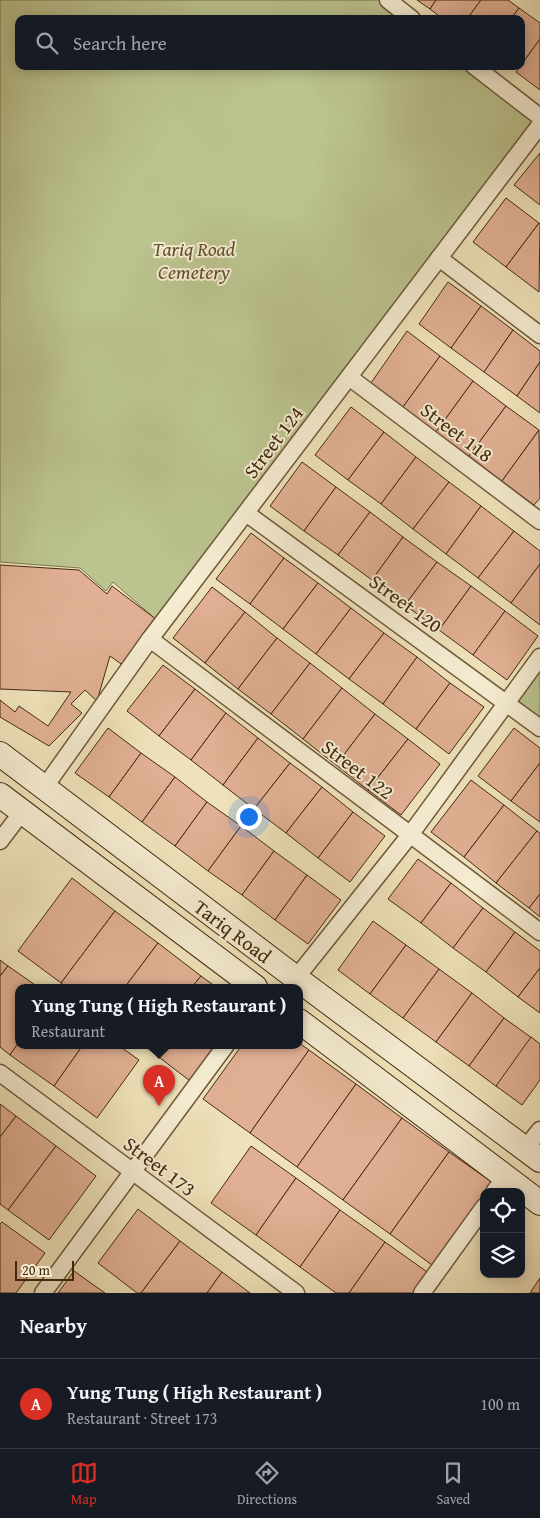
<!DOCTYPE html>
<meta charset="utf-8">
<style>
body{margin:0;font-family:"Gentium Book Plus",serif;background:#242831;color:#f1f3f6}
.controls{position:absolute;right:15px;bottom:15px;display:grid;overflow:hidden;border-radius:10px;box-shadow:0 2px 12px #0003}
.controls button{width:45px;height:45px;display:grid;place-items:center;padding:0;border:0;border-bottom:1px solid #363941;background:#171b24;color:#f1f3f6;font:25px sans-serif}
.scale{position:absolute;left:15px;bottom:12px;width:59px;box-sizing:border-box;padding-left:5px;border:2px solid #432a0f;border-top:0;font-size:14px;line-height:18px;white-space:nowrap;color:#432a0f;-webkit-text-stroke:4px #f5ecd2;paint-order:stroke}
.you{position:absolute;left:248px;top:816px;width:18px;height:18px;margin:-12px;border:4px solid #fff;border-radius:50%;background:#1a73e8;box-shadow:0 0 0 8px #1a73e833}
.badge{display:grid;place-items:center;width:32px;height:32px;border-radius:50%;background:#d93025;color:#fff;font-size:16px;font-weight:700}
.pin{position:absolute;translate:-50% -41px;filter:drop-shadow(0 1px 2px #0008)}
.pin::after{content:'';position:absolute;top:26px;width:18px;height:15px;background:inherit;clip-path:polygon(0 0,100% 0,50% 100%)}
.popup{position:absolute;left:15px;top:984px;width:288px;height:65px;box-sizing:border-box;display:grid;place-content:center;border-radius:10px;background:#171b24;filter:drop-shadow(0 1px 4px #0005);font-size:16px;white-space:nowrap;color:#9ea1a6}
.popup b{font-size:19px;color:#f1f3f6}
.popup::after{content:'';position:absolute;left:50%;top:100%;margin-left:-10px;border:10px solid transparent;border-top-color:#171b24}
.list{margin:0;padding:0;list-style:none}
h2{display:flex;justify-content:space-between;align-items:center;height:65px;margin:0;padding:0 20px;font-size:21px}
h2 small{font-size:16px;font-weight:400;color:#9ea1a6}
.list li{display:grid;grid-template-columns:32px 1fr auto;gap:15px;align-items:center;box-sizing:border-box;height:90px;padding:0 20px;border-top:1px solid #363941}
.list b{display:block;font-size:19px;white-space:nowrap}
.list p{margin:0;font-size:16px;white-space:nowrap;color:#9ea1a6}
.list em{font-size:16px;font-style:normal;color:#9ea1a6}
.icon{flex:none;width:28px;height:28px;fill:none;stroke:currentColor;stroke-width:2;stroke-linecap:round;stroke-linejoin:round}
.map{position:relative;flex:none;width:540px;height:1293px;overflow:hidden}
.search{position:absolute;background:#171b24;box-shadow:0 2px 12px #0003;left:15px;right:15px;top:15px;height:55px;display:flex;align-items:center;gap:12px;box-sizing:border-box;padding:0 18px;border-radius:10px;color:#9ea1a6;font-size:19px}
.sheet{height:155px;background:#171b24}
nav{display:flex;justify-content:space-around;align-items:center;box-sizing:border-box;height:70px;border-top:1px solid #363941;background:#171b24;font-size:14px;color:#9ea1a6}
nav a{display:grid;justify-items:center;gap:2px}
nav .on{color:#d93025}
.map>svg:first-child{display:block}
.green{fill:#bbc38e;stroke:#7f764e}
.building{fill:#e1b094;stroke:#432a0f}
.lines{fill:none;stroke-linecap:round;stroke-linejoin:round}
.minor-casing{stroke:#6e583a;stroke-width:19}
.secondary-casing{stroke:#432a0f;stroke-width:26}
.minor{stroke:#f5ecd2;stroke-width:16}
.secondary{stroke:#f5ecd2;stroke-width:24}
.labels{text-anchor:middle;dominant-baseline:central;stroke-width:4;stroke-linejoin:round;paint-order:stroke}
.park-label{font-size:20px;font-style:italic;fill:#61502f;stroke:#f5ecd2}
.street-label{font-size:20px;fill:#432a0f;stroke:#f5ecd2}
</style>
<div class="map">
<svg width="540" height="1293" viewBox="0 0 540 1293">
<rect width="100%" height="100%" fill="#efe2ba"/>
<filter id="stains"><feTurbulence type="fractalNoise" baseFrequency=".004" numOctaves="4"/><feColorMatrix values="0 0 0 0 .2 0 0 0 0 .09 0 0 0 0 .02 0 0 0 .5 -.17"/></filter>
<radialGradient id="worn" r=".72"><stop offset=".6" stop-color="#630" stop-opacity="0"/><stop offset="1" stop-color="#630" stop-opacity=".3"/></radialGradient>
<g class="green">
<path d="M0,0H388L412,19H19V66H474L540,117L160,623L113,582L106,591L80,568L0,562Z"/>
<path d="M540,657V728L507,703Z"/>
</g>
<g class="building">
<path d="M417,0H436L430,9Z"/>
<path d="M436,0H481L467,19H443L430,9Z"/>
<path d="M481,0H508L519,8L511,19H467Z"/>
<path d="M519,8L540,23V39L521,65V19H511Z"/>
<path d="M540,39V90L516,72Z"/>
<path d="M540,153V205L514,185Z"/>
<path d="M506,198L539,223L506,267L473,242Z"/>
<path d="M539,223L540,224L539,292L506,267Z"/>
<path d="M448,282L481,306L451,348L419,324Z"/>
<path d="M481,306L513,330L484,372L451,348Z"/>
<path d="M513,330L540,351V362L517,396L484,372Z"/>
<path d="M407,331L440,356L403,407L371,383Z"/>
<path d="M440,356L473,381L436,432L403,407Z"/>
<path d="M540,362V413L517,396Z"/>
<path d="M473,381L506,406L469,456L436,432Z"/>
<path d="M506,406L539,430L502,481L469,456Z"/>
<path d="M351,407L384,432L348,480L315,455Z"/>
<path d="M539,430L540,498L534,505L502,481Z"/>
<path d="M384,432L416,457L381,504L348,480Z"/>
<path d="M416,457L449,482L413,529L381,504Z"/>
<path d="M302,462L336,487L304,531L270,506Z"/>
<path d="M449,482L481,506L446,554L413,529Z"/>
<path d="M336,487L370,512L338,555L304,531Z"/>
<path d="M481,506L514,531L478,578L446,554Z"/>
<path d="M370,512L403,537L372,580L338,555Z"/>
<path d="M514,531L540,551V564L511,603L478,578Z"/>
<path d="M251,533L284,558L250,604L216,579Z"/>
<path d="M403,537L437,562L405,605L372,580Z"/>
<path d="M284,558L318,583L283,629L250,604Z"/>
<path d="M437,562L471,586L439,630L405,605Z"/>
<path d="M540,564V625L511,603Z"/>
<path d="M0,565L79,570L107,594L112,586L165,626L131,671L110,656L97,701L85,690L71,704L82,713L49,746L0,717V700L15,712L19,706L48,726L71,692L0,689Z"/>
<path d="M318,583L351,608L316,654L283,629Z"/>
<path d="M471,586L505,611L473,655L439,630Z"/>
<path d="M212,587L245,612L205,663L173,638Z"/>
<path d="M351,608L384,633L349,679L316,654Z"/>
<path d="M505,611L538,636L507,680L473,655Z"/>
<path d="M245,612L277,638L238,689L205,663Z"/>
<path d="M384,633L417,657L383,704L349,679Z"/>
<path d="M277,638L310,663L271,714L238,689Z"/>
<path d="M417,657L450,683L416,729L383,704Z"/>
<path d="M310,663L342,688L303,739L271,714Z"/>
<path d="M163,665L195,689L159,736L127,711Z"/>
<path d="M450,683L484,707L449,754L416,729Z"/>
<path d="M342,688L375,714L336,765L303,739Z"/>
<path d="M195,689L226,713L191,760L159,736Z"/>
<path d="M226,713L258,738L223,785L191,760Z"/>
<path d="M375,714L408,739L368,790L336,765Z"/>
<path d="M108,728L141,753L109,797L75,773Z"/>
<path d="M514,728L540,748V763L511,801L478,776Z"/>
<path d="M258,738L290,763L254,809L223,785Z"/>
<path d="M408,739L440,764L401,815L368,790Z"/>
<path d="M141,753L175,777L142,822L109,797Z"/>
<path d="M290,763L322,787L286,833L254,809Z"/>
<path d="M540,763V822L511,801Z"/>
<path d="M175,777L207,802L175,846L142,822Z"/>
<path d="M471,780L504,805L464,857L431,832Z"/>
<path d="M322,787L353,812L318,858L286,833Z"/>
<path d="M207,802L241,826L208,871L175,846Z"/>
<path d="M504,805L537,831L496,883L464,857Z"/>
<path d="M353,812L385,836L350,882L318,858Z"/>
<path d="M241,826L274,851L242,895L208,871Z"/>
<path d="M537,831L540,833V894L529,908L496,883Z"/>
<path d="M274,851L307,875L275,920L242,895Z"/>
<path d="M418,859L451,883L421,923L388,899Z"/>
<path d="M307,875L341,900L308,944L275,920Z"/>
<path d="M72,878L115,911L61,983L18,951Z"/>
<path d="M451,883L483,908L453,948L421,923Z"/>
<path d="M540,894V917L529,908Z"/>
<path d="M483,908L515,932L486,972L453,948Z"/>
<path d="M115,911L158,943L125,987H66L61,983Z"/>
<path d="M373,921L406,945L370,994L338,970Z"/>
<path d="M515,932L540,951V968L518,997L486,972Z"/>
<path d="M158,943L201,976L192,987H125Z"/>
<path d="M406,945L439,969L403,1018L370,994Z"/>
<path d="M0,960L8,966L0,976Z"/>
<path d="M8,966L38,987H19V1042L10,1055L0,1047V976Z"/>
<path d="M540,968V1013L518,997Z"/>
<path d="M439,969L472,993L436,1042L403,1018Z"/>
<path d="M201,976L216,987H192Z"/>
<path d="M472,993L504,1018L469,1066L436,1042Z"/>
<path d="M504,1018L532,1038L497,1087L469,1066Z"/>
<path d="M531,1037L540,1044V1080L522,1105L496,1086Z"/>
<path d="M19,1042V1045H83L54,1086L10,1055Z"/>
<path d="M299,1043L309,1050L250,1133L203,1099L242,1045H299Z"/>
<path d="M83,1045H118L139,1060L97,1118L54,1086Z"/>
<path d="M150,1045H217L190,1081L147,1048Z"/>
<path d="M309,1050L356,1084L297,1167L250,1133Z"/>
<path d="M356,1084L402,1118L343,1200L297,1167Z"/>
<path d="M0,1104L16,1116L0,1137Z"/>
<path d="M16,1116L56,1146L8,1210L0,1204V1137Z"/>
<path d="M402,1118L449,1152L390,1234L343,1200Z"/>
<path d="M56,1146L96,1176L49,1240L8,1210Z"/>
<path d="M251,1146L296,1178L256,1235L211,1203Z"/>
<path d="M449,1152L496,1185L491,1192H484V1202L436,1268L390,1234Z"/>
<path d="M296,1178L340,1210L300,1267L256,1235Z"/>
<path d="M138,1209L180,1241L141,1293H137L98,1263Z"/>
<path d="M340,1210L385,1242L349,1293H336L300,1267Z"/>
<path d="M2,1222L45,1253L16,1293H0V1224Z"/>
<path d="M180,1241L222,1272L207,1293H141Z"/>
<path d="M385,1242L430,1274L416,1293H349Z"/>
<path d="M74,1271L105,1293H58Z"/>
<path d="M222,1272L250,1293H207Z"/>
<path d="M540,1278V1293H530Z"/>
</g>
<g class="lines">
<defs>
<g id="minor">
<path d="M388,0L412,19"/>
<path d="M474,66L540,117"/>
<path d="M439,258L540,335"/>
<path d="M349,377L540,521"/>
<path d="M246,513L540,728"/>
<path d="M150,639L540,932"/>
<path d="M44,788L150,639L540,125"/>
<path d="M0,841L22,812"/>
<path d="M296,978L410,835L540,657"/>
<path d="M0,1073L296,1293"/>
<path d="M525,1149L540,1130"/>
<path d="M494,1192L505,1177"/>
<path d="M43,1293L226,1045"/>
<path d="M422,1293L484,1207"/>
</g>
<g id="secondary">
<path d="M0,754L296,978L540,1160"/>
<path d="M0,795L255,987"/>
<path d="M299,1021L540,1203"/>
</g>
</defs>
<use href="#minor" class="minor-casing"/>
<use href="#secondary" class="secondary-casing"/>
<use href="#minor" class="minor"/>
<use href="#secondary" class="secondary"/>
</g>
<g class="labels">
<g class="park-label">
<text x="194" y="248">Tariq Road<tspan x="194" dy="23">Cemetery</tspan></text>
</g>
<g class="street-label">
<text transform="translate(457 432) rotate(37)">Street 118</text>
<text transform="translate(273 442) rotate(-53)">Street 124</text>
<text transform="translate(406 603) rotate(36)">Street 120</text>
<text transform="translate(358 769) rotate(37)">Street 122</text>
<text transform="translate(233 931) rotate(37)">Tariq Road</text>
<text transform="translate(160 1166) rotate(37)">Street 173</text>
</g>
</g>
<rect width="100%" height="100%" filter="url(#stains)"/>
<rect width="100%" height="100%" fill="url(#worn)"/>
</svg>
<div class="controls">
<button><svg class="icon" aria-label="locate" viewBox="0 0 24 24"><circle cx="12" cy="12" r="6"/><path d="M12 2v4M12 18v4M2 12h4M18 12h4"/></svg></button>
<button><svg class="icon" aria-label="layers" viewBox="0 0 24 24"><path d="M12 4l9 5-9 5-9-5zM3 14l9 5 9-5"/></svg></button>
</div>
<div class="scale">20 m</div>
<div class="you"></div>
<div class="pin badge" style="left:159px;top:1106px">A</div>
<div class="popup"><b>Yung Tung ( High Restaurant )</b>Restaurant</div>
<div class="search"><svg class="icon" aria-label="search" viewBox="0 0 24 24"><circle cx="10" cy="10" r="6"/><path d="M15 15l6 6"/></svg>Search here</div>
</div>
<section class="sheet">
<h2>Nearby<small></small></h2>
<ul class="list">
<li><span class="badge">A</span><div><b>Yung Tung ( High Restaurant )</b><p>Restaurant · Street 173</p></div><em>100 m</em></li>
</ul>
</section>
<nav>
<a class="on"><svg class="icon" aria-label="map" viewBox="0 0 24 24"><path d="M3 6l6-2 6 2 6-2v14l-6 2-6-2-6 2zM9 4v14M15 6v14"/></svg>Map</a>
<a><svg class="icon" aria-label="directions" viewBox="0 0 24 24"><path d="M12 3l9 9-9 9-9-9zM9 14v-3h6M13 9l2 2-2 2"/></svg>Directions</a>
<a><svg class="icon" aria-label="saved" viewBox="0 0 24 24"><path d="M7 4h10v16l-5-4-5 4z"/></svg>Saved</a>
</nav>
